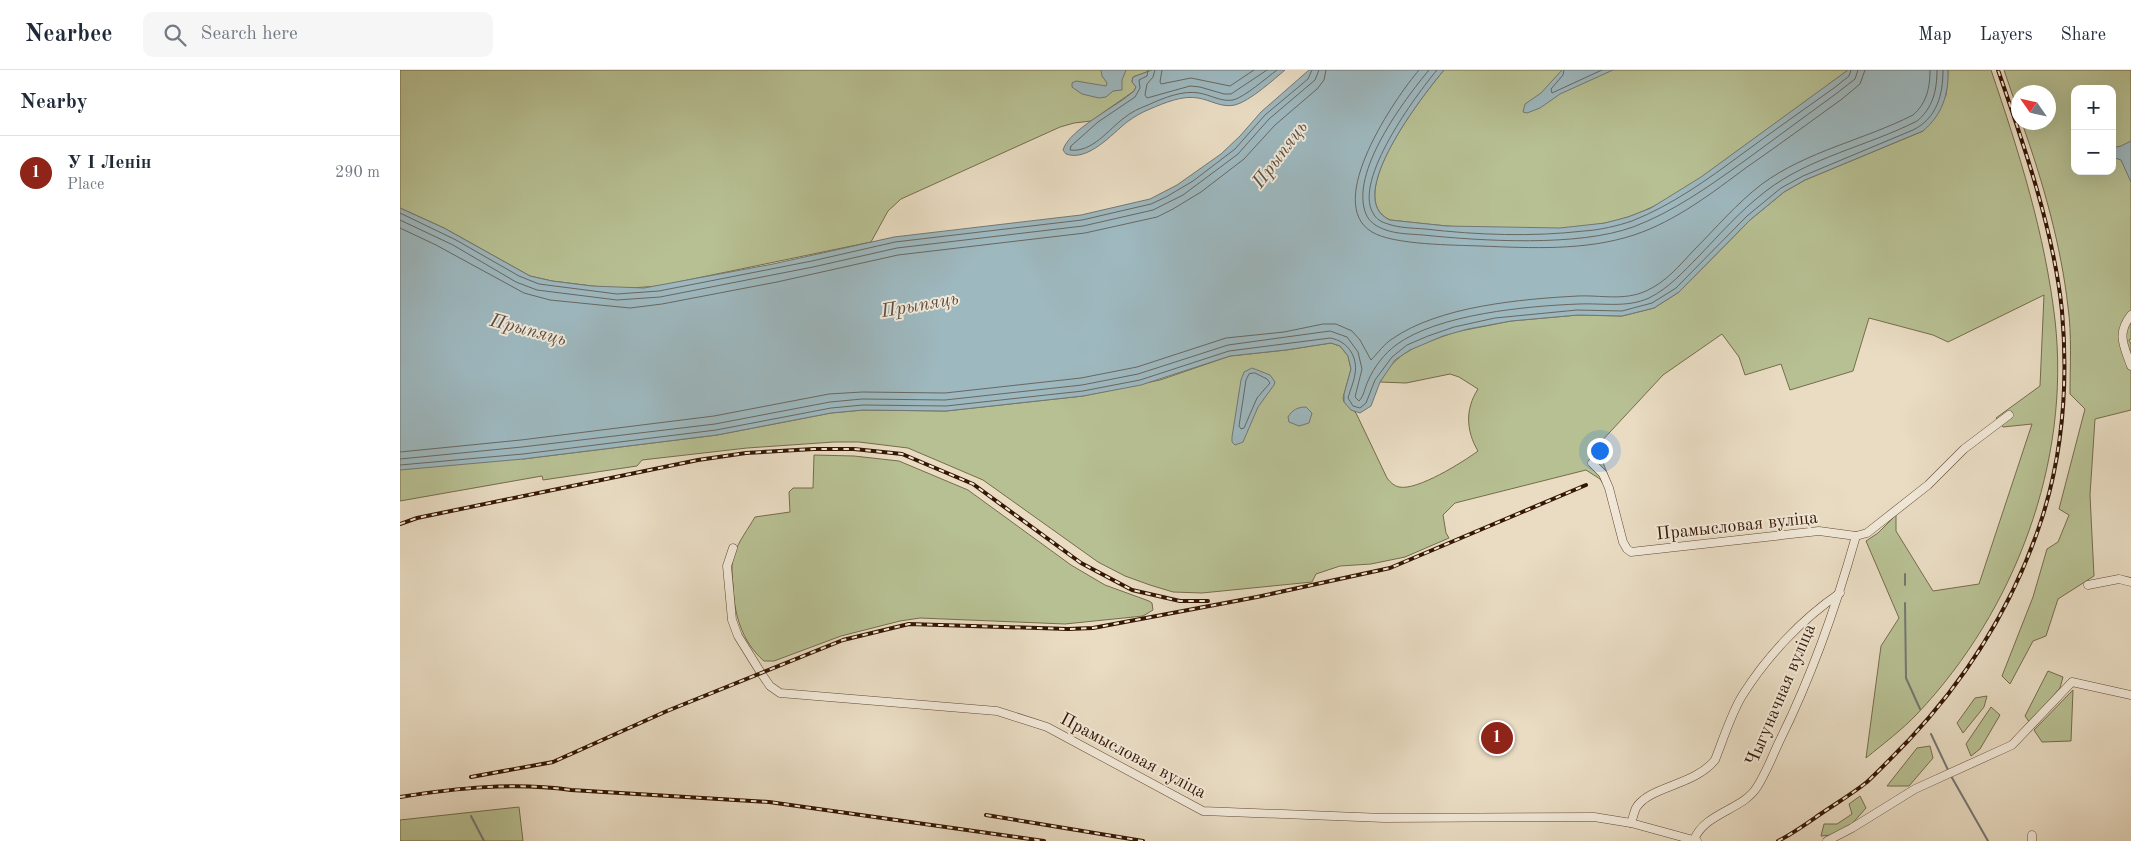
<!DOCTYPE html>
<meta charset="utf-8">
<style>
body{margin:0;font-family:"Old Standard TT",serif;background:#f6f6f7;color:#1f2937}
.controls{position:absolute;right:15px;top:15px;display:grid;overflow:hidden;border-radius:10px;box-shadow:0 5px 20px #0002}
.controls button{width:45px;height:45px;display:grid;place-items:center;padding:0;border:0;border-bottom:1px solid #e0e1e3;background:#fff;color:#1f2937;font:25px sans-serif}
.compass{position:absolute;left:1611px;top:15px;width:45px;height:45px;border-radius:50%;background:#fff;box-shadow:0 5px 20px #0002;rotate:304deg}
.you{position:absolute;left:1199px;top:380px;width:18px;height:18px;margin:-12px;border:4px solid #fff;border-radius:50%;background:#1a73e8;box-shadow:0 0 0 8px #1a73e833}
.badge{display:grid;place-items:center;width:32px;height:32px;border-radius:50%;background:#8f2418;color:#fff;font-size:16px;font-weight:700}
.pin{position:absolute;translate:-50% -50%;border:2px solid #fff;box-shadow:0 1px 5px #0006}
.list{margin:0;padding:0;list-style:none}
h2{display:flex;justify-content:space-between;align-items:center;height:65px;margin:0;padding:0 20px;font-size:21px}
h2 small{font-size:16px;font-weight:400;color:#747a83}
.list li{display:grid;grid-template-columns:32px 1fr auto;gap:15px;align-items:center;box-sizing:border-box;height:75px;padding:0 20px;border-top:1px solid #e0e1e3}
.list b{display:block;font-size:19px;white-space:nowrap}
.list p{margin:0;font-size:16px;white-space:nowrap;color:#747a83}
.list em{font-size:16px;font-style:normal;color:#747a83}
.icon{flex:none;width:28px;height:28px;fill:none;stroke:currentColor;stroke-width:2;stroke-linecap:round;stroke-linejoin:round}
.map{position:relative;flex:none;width:1731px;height:771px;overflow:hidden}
header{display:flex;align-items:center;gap:30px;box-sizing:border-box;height:70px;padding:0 25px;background:#fff;border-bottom:1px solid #e0e1e3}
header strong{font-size:24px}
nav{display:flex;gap:28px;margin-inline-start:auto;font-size:18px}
.search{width:350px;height:45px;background:#f6f6f7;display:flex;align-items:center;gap:12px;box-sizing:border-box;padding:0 18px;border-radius:10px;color:#747a83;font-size:19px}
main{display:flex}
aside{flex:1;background:#fff}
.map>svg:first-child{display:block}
.green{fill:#b7c093;stroke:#766b4a;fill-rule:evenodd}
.water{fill:#9db8bf;stroke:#737773}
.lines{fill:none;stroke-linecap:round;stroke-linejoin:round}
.shore{stroke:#696760;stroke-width:1}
.stream{stroke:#737773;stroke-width:2}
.street-casing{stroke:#624832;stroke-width:9}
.street{stroke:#f1e8d8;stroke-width:8}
.rail-casing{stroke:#351602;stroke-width:4}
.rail{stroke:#f1e8d8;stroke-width:2;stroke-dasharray:5.5;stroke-linecap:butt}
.labels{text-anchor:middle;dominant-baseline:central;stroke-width:4;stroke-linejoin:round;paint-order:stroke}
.street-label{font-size:18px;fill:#351602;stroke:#f1e8d8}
.water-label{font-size:19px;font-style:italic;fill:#594f44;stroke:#f1e8d8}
</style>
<header>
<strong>Nearbee</strong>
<div class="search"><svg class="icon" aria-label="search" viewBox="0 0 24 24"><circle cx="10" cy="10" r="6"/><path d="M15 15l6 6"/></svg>Search here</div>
<nav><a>Map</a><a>Layers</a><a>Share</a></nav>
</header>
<main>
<aside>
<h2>Nearby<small></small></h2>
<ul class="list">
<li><span class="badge">1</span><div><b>У І Ленін</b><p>Place</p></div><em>290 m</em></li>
</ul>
</aside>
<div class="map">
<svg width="1731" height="771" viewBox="0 0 1731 771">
<rect width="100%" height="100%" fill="#e9dcc3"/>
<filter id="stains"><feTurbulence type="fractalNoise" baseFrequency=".004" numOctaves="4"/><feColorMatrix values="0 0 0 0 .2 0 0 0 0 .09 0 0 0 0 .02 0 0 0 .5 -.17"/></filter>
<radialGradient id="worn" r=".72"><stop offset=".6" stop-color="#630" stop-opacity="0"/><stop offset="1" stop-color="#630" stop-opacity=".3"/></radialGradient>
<g class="green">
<path d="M0,0H752L733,7L732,11L736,17L734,21L691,51L674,53L660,57L501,129L488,141L471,172L259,216L217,219L152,211L130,206L44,158L0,138Z"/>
<path d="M1044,0H1448C1416,26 1381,50 1347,74C1310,101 1272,132 1228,147C1162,169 1059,158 990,150C941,128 1024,24 1044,0Z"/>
<path d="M1548,0H1591C1619,82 1645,164 1655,250C1671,392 1615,540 1518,643C1502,660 1483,674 1466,688L1481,576L1499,548L1466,471L1478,463L1496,445V461L1533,521L1579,514L1632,354L1603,357L1596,348L1640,316L1644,225L1548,272L1533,265L1469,248L1453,301L1390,320L1381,294L1345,305L1339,287L1322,264L1263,305L1197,376L1211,414L1206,418L1200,409L1186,400L1055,433L1043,445L1046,463L1049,468L1005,487L971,494L940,496L916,504L912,512L802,523L773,522L750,515L725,506L698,492L583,410L508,378L459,372H434L347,378L242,390L237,396L143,410L142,406L0,431V352L47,373L123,389L317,365L431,343L463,340L546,341L683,326L760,310L830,286L886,280L931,273L940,276L948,286L951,299L943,328L944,332L956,343L987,408C990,412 994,416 999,417C1017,421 1063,392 1078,381C1066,361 1065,339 1078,319L1059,307L1050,304L1006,313L980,312L989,297L1002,285L1019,275L1055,262L1111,251L1178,245L1222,246L1254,238L1279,222L1350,150L1384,122L1405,110L1523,61L1546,25Z"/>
<path d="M1604,0H1731V269L1729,270L1731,274V340L1695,349L1690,425L1694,506L1658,529L1646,566L1633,571L1610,614L1602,606L1633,527L1647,479L1658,472L1669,445L1659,439L1685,339L1670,324C1670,295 1672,266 1668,237C1661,175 1643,112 1622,53L1648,52V22H1618V41ZM1675,19H1712V101H1675Z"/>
<path d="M414,385L454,386L499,391L568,420L671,495L705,515L749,531L752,533L753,540L743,546L665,554L520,548L500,551L441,566L374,591H364C341,571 334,543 333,515C332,504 331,494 334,484C339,471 348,459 355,447L390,442L389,422L393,418H413Z"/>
<path d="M1648,601L1663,607L1660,618L1630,653L1625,646Z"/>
<path d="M1673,620L1671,671L1642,672L1634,660Z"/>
<path d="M1587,626L1584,637L1563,663L1557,653L1575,628Z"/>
<path d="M1591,637L1600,645L1580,679L1571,686L1566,674Z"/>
<path d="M1530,676L1533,688L1509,716H1487L1517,678Z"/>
<path d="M1460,726L1466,738L1443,764L1421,766L1424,754H1437L1452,744L1449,734Z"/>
<path d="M119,737L123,771H0V750Z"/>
</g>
<g class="water">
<path d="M701,0H726L722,10V20L713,21L706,27L699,28L682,24L672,17V13L676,11L706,16L707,13L702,6Z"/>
<path d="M752,0H885C873,10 850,31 835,35C821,38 811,30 798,28C783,25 764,33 750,39C742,42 734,47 727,52C712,64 688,92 666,84L663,80C669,59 718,36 734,21L736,17L732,12L733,7Z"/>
<path d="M909,0H1044C1024,24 941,129 990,150L1047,156L1160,158L1205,153L1228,147L1251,138L1301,107L1448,0H1548C1549,24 1542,45 1523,61L1405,110L1384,122L1350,150L1279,222L1254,238L1222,246L1178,245L1111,251L1068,259L1043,266L1010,280L995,290L980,312L971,336L960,343L951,340L944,332V324L951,299L948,286L940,276L931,273L886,280L830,286L741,315L683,326L546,341L463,340L431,343L317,365L123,389L0,400V138L44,158L130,206L152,211L192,216L244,218L373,194L494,167L681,145L750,129L777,115L821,84L840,66L861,42Z"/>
<path d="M1162,0H1213L1160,24L1140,38L1127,43L1123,42L1125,34L1141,23Z"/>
<path d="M1731,71V112L1721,90L1712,87V78L1721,76Z"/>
<path d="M852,298L870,305L875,312L874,315L858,337L843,372L835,375L832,372V367L841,310L844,302Z"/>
<path d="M906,337L912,343L909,353L899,356L889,352L888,347C892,340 898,337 906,337Z"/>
</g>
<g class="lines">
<g class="shore">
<path d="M748,0L747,6L739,10L740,18L735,27L698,52L671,76L670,80C692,83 709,59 724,48C731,42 740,38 748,35C763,28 783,20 799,23C811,25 821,32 833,30C845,27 866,8 877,0"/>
<path d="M755,0L753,7L747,14L745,25L747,28L790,16L800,17L824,24H831L867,0"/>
<path d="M762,0L760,12L761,14L791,8L830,16L854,0"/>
<path d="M1019,0C995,28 923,133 972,162C993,175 1055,175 1080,176C1131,178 1185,181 1234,165C1276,151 1312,123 1347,97C1379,75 1410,52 1442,29L1460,14L1465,0"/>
<path d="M1029,0C1004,30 949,103 966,144C969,152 977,157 986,160C997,164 1011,164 1023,165C1082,171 1178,177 1233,157C1273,142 1308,117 1343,92C1374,69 1406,46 1437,23L1455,9L1458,0"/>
<path d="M1037,0C1016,25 953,110 973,143C976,149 981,152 988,154C999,158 1013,158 1025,159C1077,165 1132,167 1184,161C1200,160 1217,156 1232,151C1272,135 1307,110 1342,84C1372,62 1403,40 1434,18L1449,6L1451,0"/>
<path d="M1164,0L1163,5L1151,19L1152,23L1202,0"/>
<path d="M0,143L56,170L119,206L139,214L217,224L259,221L412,191L495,172L682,150L751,134L766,127L793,111L835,79L865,45L908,9L912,0"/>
<path d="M0,150L53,175L116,212L137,220L217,230L260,227L413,197L497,178L683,156L753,140L783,125L838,84L869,49L915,10L919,0"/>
<path d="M0,158L36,175L124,223L150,230L230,238L262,234L377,212L498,185L685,163L757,147L773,139L801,122L844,89L875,55L917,19L924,10L926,0"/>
<path d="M855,303L867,309L870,313L857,328L844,358L841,359L839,356L846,310L849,304Z"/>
<path d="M0,382L121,370L314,346L429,324L462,322L545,323L681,308L737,297L826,268L884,262L923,254H936L952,261L960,270L971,290C978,283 984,274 992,269C1039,236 1122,229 1178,226C1201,225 1224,231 1246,221C1266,212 1279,196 1294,180C1316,158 1337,133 1362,114C1407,81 1464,70 1513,45C1527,33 1530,17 1530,0"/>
<path d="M0,389L122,377L315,354L430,332L462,329L545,330L682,315L738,304L828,275L930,261L947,267L958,282L962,299L955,327L959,331C964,326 965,317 968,311C974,297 984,284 996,275C1038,244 1127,236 1179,234C1203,233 1227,238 1249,228C1269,218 1283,202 1298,187C1320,164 1341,140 1366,121C1410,87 1468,76 1517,51C1533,38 1537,20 1537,0"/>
<path d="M0,395L123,384L316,360L431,338L463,335L546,336L683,321L740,310L829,281L930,268C948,271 958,287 955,304C954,312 950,320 948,328L953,336L960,338L966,333L975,310L992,287L1007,275L1028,266L1054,257L1095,248L1177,240L1222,241L1252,233L1276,218L1347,146L1381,118L1403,106L1513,60C1537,48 1543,25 1543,0"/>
</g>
<g class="stream">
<path d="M1505,504V515"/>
<path d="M1505,533L1506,608L1520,639"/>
<path d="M1531,664L1549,702"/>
<path d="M1551,706L1588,771"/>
<path d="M71,746L84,771"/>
</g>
<defs>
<g id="street">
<path d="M1731,245C1716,264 1724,276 1731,296"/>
<path d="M1192,393L1203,404L1209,418L1223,472L1227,479L1231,482L1419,461L1456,466L1467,463L1528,415L1564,379L1609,345"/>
<path d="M333,478L327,496L332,550L338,566L361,603L370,616L380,623L597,641L647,657L803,741L984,748L1194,747L1231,753L1297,771"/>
<path d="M1688,515L1719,509L1731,512"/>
<path d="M1231,753C1233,748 1234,742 1236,738C1249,716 1294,716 1315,690C1323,670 1331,644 1342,626C1367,586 1402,549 1440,523"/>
<path d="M1294,770C1304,743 1343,740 1357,717C1366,703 1372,687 1379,672C1412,606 1436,537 1456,466"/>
<path d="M1427,771L1452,758L1515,719L1612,675L1672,612L1731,625"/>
<path d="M1632,771V765"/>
</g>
</defs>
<use href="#street" class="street-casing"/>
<use href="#street" class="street"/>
<defs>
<g id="rail">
<path d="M0,454L17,448L298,390L346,383L414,379H454L502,384L573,414L681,493L732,520L780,531H808"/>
<path d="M71,707L153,692L267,641L443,570L509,554L668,559L693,558L857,527L990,498L1186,415"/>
<path d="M0,727C57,718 114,712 171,720L369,732L644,771"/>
<path d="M586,745L743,771"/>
<path d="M1378,771C1392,764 1406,754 1419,745C1435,734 1452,724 1467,712C1481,699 1494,685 1508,671C1568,607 1615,532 1642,448C1663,382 1668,309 1662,241C1654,162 1624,75 1598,0"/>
</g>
</defs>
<use href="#rail" class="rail-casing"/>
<use href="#rail" class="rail"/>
</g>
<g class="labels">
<g class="street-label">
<text transform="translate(1337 456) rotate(-6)">Прамысловая вуліца</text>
<text transform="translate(1381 625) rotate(-67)">Чыгуначная вуліца</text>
<text transform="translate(733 686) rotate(28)">Прамысловая вуліца</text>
</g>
<g class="water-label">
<text transform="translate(881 85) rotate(-53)">Прыпяць</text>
<text transform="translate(520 236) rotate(-10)">Прыпяць</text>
<text transform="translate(128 261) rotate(15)">Прыпяць</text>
</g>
</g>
<rect width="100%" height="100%" filter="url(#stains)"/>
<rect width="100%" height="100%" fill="url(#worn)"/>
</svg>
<div class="controls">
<button>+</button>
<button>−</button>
</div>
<svg class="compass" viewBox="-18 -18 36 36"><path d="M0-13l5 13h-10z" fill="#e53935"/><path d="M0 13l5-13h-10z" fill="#747a83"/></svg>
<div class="you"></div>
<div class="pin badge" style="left:1097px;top:668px">1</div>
</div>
</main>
